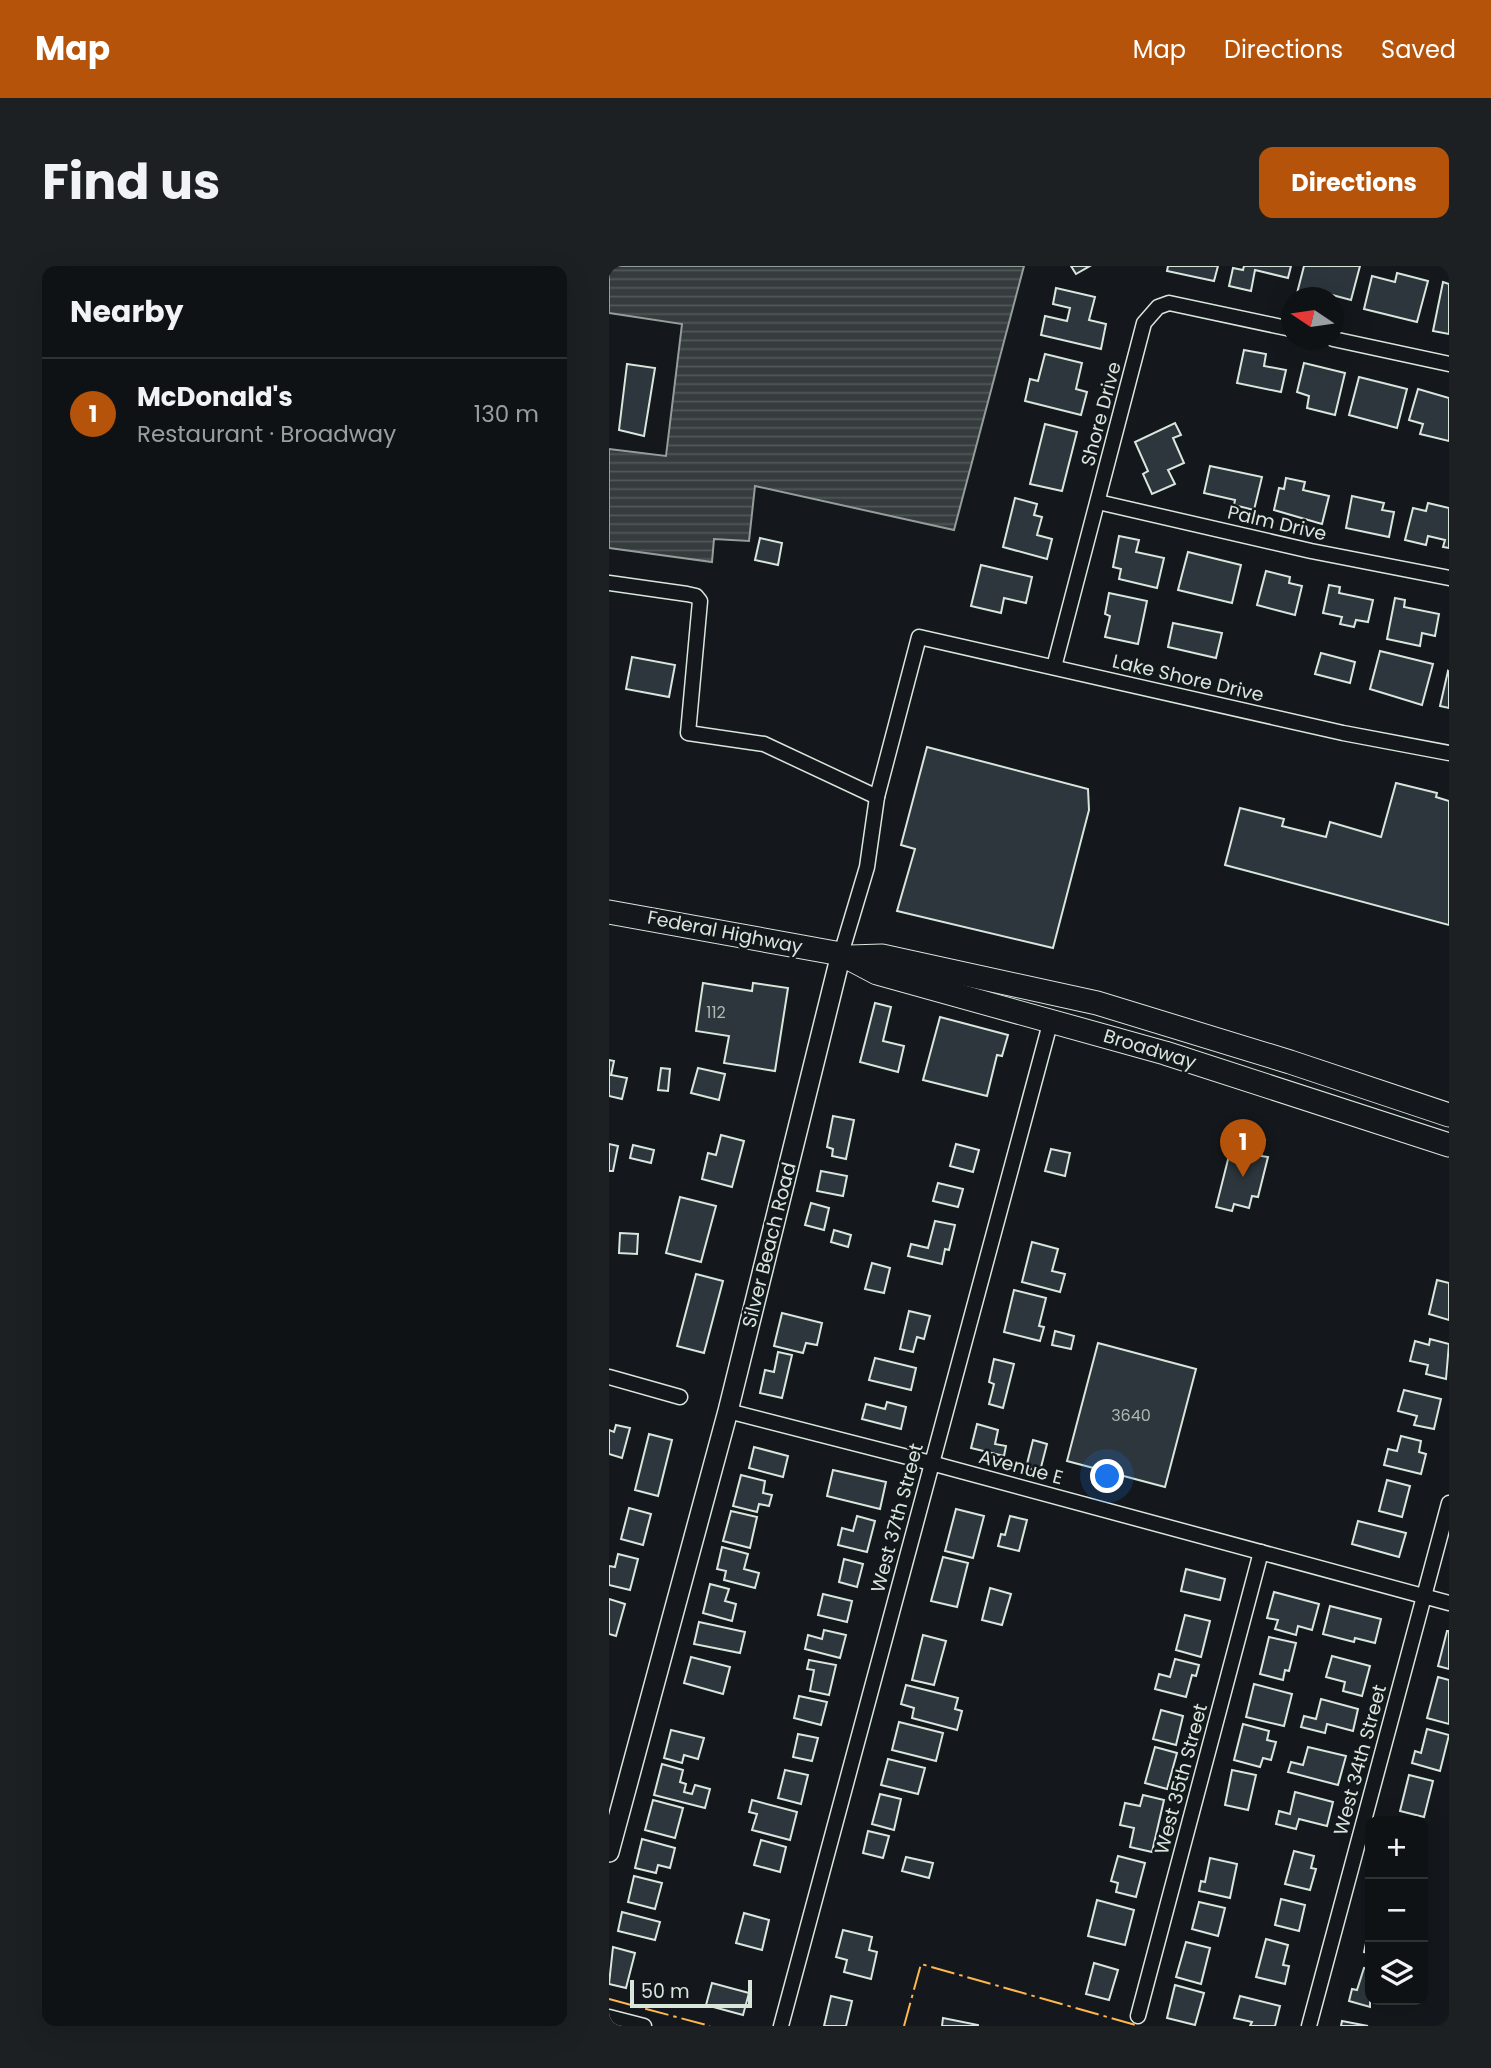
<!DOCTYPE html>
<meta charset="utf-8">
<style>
body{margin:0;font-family:Poppins,sans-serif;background:#1d2022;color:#f1f3f6}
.controls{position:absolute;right:21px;bottom:21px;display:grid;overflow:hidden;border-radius:14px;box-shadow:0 7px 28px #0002}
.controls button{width:63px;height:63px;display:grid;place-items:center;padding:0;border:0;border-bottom:2px solid #2f3234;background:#0f1215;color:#f1f3f6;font:35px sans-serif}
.compass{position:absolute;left:672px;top:21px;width:63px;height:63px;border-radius:50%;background:#0f1215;box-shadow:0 7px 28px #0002;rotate:283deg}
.scale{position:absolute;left:21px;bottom:18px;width:122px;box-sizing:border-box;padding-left:7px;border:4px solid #d8e6dc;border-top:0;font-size:19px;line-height:24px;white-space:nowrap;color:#d8e6dc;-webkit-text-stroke:5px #14181c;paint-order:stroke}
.you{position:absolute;left:499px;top:1211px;width:24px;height:24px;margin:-18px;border:5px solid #fff;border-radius:50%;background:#1a73e8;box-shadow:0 0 0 10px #1a73e833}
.badge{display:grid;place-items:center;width:46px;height:46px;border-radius:50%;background:#b45309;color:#fff;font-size:23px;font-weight:700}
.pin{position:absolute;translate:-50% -58px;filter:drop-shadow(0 2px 4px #0008)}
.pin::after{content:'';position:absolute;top:37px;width:24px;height:21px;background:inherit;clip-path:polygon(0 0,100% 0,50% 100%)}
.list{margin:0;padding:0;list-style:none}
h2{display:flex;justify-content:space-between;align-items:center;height:91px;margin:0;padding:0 28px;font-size:30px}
h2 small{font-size:23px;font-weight:400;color:#9b9ea0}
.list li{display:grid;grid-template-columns:46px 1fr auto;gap:21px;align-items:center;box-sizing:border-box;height:112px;padding:0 28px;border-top:2px solid #2f3234}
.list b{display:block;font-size:26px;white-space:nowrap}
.list p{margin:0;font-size:23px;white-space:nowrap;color:#9b9ea0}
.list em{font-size:23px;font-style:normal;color:#9b9ea0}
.icon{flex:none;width:38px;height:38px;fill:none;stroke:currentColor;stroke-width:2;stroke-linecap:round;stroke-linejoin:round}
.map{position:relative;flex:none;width:840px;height:1760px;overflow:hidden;border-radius:14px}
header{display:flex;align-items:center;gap:42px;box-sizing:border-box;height:98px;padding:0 35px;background:#b45309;color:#fff}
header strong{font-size:33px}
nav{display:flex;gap:38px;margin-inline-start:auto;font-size:24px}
.intro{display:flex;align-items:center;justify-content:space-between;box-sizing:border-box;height:168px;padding:0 42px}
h1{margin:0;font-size:49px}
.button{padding:18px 32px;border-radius:14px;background:#b45309;color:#fff;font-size:24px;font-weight:700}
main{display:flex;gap:42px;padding:0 42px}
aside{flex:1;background:#0f1215;border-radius:14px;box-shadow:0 7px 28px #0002}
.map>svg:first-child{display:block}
.water{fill:url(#water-rules);stroke:#939e99;stroke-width:2}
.building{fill:#2c363c;stroke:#d8e6dc;stroke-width:2}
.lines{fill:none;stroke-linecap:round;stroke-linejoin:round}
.minor-casing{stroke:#d8e6dc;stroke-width:17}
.tertiary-casing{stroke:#d8e6dc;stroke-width:22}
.primary-casing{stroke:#d8e6dc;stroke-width:25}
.minor{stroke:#14181c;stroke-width:14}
.tertiary{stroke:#14181c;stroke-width:19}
.primary{stroke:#14181c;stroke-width:23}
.power{stroke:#ffb74d;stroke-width:2;stroke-dasharray:24 5 3.5 5;stroke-linecap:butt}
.labels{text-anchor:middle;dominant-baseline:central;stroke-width:5;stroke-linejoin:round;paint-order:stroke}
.number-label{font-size:16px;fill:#adbab4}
.street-label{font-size:19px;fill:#d8e6dc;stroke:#14181c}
</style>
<header>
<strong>Map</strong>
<nav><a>Map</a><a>Directions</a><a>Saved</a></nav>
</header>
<div class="intro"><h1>Find us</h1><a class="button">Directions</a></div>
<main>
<aside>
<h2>Nearby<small></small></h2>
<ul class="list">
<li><span class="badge">1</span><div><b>McDonald's</b><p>Restaurant · Broadway</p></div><em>130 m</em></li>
</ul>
</aside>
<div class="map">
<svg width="840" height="1760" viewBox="0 0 840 1760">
<defs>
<pattern id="water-rules" width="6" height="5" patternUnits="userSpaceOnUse" patternTransform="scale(1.75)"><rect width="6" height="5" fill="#363b3e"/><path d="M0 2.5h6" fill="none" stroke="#525759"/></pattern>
</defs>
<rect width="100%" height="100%" fill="#14181c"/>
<path class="water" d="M0,0H415L345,264L146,220L140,275L105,273L103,296L0,282V183L57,190L73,58L0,47Z"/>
<g class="building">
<path d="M462,0H481L467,8Z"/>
<path d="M559,0H609L605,15L558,5Z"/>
<path d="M635,0H682L679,12L646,4L642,25L620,20L624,2L634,4Z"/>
<path d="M695,0H751L742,34L712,26L710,32L687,31Z"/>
<path d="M788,7L819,15L808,56L755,43L763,10L786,16Z"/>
<path d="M834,16L840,18V68L824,65Z"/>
<path d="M447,22L486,31L480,54L497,58L492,83L432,69L436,50L458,55L461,42L444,38Z"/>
<path d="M635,84L657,88L655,100L677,104L672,126L628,117Z"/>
<path d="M436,88L473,97L467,123L478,126L472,149L416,135L421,113L429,115Z"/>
<path d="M695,97L736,107L726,149L698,142L700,130L688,126Z"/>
<path d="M18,98L46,102L35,170L10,164Z"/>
<path d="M750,111L798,123L788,162L740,149Z"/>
<path d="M809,123L840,132V175L811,168L814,158L800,154Z"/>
<path d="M566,157L572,169L564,172L575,197L559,204L566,218L543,228L534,208L539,205L526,176Z"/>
<path d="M436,158L468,166L453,225L421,218Z"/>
<path d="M601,200L653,211L645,244L625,239L626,234L595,227Z"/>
<path d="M677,212L696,216L694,224L720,230L713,258L665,244L670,222L675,223Z"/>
<path d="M743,230L775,237L773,244L785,246L780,271L737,262Z"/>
<path d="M406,232L428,238L425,249L433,251L428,269L443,273L438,293L394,281Z"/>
<path d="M819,237L840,242V282L834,281L836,274L819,270L817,279L796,274L804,242L817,245Z"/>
<path d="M510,270L530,274L527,286L555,292L548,322L510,313L512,303L504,301Z"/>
<path d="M151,272L173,277L169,299L146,294Z"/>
<path d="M579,286L632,299L623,337L569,324Z"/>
<path d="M372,299L423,311L417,337L395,332L392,347L362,340Z"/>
<path d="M657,305L681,311L680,317L693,320L686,349L648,339Z"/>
<path d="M720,319L731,321L730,327L764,334L759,356L747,354L745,361L731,358L733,351L714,347Z"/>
<path d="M500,327L538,335L529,378L496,371L501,350L496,348Z"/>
<path d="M786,332L796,334L795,341L830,348L826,370L813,367L811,380L778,373Z"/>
<path d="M564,357L613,367L607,392L559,381Z"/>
<path d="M771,385L824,398L813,439L761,423Z"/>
<path d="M712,387L746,396L741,417L706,408Z"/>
<path d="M23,391L66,399L60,431L17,423Z"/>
<path d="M839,405L840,406V442L831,440Z"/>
<path d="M318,481L479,523L480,544L444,682L288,645L306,583L292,579Z"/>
<path d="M787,517L828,527L827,531L840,535V659L616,599L631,542L675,553L673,560L717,571L721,556L772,571Z"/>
<path d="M94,717L143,725L144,717L179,722L166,805L115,797L120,770L87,765Z"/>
<path d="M266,737L282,741L274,775L295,780L289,806L251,796Z"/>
<path d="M331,751L399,769L393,790L388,789L378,830L314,814Z"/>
<path d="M0,794L5,795L2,809L18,812L13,833L0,830Z"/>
<path d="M52,802L61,803L59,825L49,824Z"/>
<path d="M89,802L116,808L110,834L82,827Z"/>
<path d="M224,850L245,854L237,893L223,890L224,883L218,881Z"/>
<path d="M626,866L656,874L652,890L659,891L649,931L643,930L640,942L625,938L623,945L607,941Z"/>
<path d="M112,869L135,875L123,921L93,913L99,887L107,889Z"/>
<path d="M0,878L9,880L4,905H0Z"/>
<path d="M347,878L370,884L364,906L341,900Z"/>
<path d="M24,879L45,884L42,897L21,892Z"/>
<path d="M442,883L461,887L456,910L436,905Z"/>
<path d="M212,905L238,910L234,930L208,925Z"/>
<path d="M329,917L354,923L349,941L324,935Z"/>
<path d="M71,931L107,940L92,996L57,987Z"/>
<path d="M202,937L220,942L215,964L196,959Z"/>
<path d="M326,955L346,959L340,984L336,983L333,998L299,990L302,978L319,982Z"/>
<path d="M225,964L242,969L239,981L222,976Z"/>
<path d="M11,967L29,968L28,988L10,987Z"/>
<path d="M423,976L449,983L443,1005L456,1008L451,1026L413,1016Z"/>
<path d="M263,997L281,1002L275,1027L256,1023Z"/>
<path d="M87,1008L114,1015L95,1087L68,1080Z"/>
<path d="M828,1014L840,1017V1054L820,1048Z"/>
<path d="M405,1024L437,1032L430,1060L435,1061L431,1075L395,1066Z"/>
<path d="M300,1045L321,1050L315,1073L308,1071L304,1086L291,1083Z"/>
<path d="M173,1047L213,1057L208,1079L197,1077L194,1087L165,1080Z"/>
<path d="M446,1065L465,1070L462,1083L443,1079Z"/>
<path d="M821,1073L840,1078L837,1113L817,1108L819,1099L801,1095L806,1075L820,1079Z"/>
<path d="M489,1077L587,1103L556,1221L458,1195Z"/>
<path d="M169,1086L183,1089L173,1132L151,1127L156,1104L165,1106Z"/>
<path d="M266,1092L307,1102L302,1124L260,1114Z"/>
<path d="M385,1093L405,1098L394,1142L380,1138L385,1118L380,1116Z"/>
<path d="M795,1124L832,1133L825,1163L805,1159L808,1150L789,1145Z"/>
<path d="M278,1136L297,1141L292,1163L253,1153L257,1138L276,1143Z"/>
<path d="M368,1158L389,1164L386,1178L397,1180L395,1190L362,1182Z"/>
<path d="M7,1159L21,1162L13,1192L0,1188V1164L5,1166Z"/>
<path d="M40,1168L63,1174L49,1230L26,1224Z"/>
<path d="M792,1170L812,1175L810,1186L817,1188L812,1208L775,1199L779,1183L788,1185Z"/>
<path d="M424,1174L438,1178L431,1205L417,1202Z"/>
<path d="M145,1181L179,1190L174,1211L140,1202Z"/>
<path d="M224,1204L277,1216L271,1243L218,1230Z"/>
<path d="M132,1209L156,1215L154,1227L163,1229L160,1240L150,1238L148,1246L124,1240Z"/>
<path d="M778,1214L801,1220L793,1251L770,1245Z"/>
<path d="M20,1242L42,1248L34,1279L12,1273Z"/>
<path d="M347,1243L375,1250L364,1292L336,1285Z"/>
<path d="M122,1245L148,1251L141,1282L114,1275Z"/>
<path d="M248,1250L266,1255L258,1286L229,1279L233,1262L244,1265Z"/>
<path d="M401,1250L418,1254L410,1285L389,1280L392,1268L396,1269Z"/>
<path d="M749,1255L797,1267L790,1291L743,1278Z"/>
<path d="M113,1281L139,1288L135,1303L150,1307L146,1322L115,1314L117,1305L108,1303Z"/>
<path d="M9,1288L29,1293L21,1324L0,1319V1300L6,1301Z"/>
<path d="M334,1291L359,1297L348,1341L322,1335Z"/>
<path d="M235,1293L254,1298L248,1321L230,1316Z"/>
<path d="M577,1303L616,1313L611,1334L572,1325Z"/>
<path d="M101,1318L120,1323L116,1335L127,1338L123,1355L94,1347Z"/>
<path d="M381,1322L402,1328L393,1359L373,1354Z"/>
<path d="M665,1326L710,1338L703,1364L689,1360L687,1369L666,1363L669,1354L658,1352Z"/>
<path d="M214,1328L243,1335L238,1356L209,1349Z"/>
<path d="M0,1333L16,1338L7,1370L0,1368Z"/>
<path d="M721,1340L772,1353L766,1377L746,1372L745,1376L714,1368Z"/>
<path d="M576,1349L601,1355L592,1391L567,1384Z"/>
<path d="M90,1356L136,1366L131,1387L85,1378Z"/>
<path d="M215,1364L237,1369L231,1392L196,1383L199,1369L213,1373Z"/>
<path d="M838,1365H840V1403L829,1400Z"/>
<path d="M314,1369L337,1375L325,1419L303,1414Z"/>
<path d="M660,1371L687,1377L680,1405L676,1404L674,1414L651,1408Z"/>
<path d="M723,1390L761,1400L753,1430L734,1425L736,1416L717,1411Z"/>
<path d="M82,1391L121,1401L114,1428L75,1417Z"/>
<path d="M566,1393L590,1399L587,1410L583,1409L577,1431L546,1423L550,1408L561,1411Z"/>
<path d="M200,1394L227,1399L220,1429L201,1425L205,1404L198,1403Z"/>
<path d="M829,1411L840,1414V1458L818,1452Z"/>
<path d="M645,1418L683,1428L675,1460L637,1451Z"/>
<path d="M297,1419L349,1432L346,1443L353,1445L348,1464L303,1452L305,1442L292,1438Z"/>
<path d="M190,1430L218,1436L212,1459L185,1452Z"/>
<path d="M712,1433L749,1443L744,1465L718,1458L716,1467L692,1461L695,1450L707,1453Z"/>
<path d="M552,1444L574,1450L567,1479L544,1473Z"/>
<path d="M290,1456L334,1467L327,1495L283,1484Z"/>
<path d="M634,1458L660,1465L658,1474L667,1476L662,1494L654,1492L651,1501L625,1494Z"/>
<path d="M818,1463L840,1469L831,1505L803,1497L806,1485L812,1487Z"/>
<path d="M62,1464L95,1472L89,1493L75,1489L73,1497L55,1492Z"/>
<path d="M189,1468L209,1472L203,1495L184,1491Z"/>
<path d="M546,1481L568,1487L558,1523L536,1517Z"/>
<path d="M699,1481L737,1490L729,1519L679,1506L682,1496L694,1499Z"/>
<path d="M279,1493L316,1502L309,1528L272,1519Z"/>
<path d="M53,1498L74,1504L71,1516L77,1518L75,1526L83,1528L86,1519L101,1523L96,1542L45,1529Z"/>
<path d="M176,1504L199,1509L192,1538L169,1532Z"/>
<path d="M623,1504L647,1509L639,1544L616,1539Z"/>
<path d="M800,1509L824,1515L815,1551L791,1545Z"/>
<path d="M686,1526L724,1536L718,1560L690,1553L687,1563L667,1558L670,1545L681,1548Z"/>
<path d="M271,1528L292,1533L285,1564L263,1558Z"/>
<path d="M534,1529L555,1534L543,1586L521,1581L525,1562L511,1559L516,1537L531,1540Z"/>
<path d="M44,1534L74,1542L66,1572L36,1564Z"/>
<path d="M143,1534L188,1546L181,1574L143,1564L148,1548L140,1546Z"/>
<path d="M259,1565L280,1570L274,1592L254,1587Z"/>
<path d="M33,1573L66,1582L61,1602L49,1599L47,1607L26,1602Z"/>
<path d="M152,1574L177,1581L171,1606L145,1599Z"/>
<path d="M685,1585L705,1590L702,1602L707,1603L701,1624L676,1618Z"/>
<path d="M509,1590L536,1597L527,1631L507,1626L509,1617L502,1615Z"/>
<path d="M297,1591L324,1597L320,1612L293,1605Z"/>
<path d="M601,1592L628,1598L621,1632L590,1625L592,1615L596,1616Z"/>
<path d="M25,1610L53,1617L46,1643L19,1636Z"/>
<path d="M672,1633L696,1639L690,1665L666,1659Z"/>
<path d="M488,1634L525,1644L516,1679L479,1670Z"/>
<path d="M590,1636L616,1642L609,1670L583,1663Z"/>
<path d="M13,1646L51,1656L46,1674L9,1665Z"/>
<path d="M135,1647L160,1654L153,1684L127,1677Z"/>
<path d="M761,1659V1688L755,1686Z"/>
<path d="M234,1664L263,1671L260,1684L268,1686L262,1713L235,1706L238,1694L227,1691Z"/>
<path d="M657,1673L679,1679L674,1699L680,1700L676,1718L647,1711Z"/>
<path d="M577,1676L601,1682L592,1718L567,1711Z"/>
<path d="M4,1681L26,1687L17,1722L0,1718Z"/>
<path d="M485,1697L509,1704L500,1734L477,1728Z"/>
<path d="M755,1702L761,1703V1741L740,1735L743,1723L748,1724Z"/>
<path d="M103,1717L140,1727L134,1749L97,1739Z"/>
<path d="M566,1719L595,1727L586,1759L558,1752Z"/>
<path d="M222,1730L243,1735L237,1760H215Z"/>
<path d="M631,1730L671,1740L666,1760H641L643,1756L625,1752Z"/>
<path d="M334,1752L369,1759V1760H333Z"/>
<path d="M733,1755L759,1760H732Z"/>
</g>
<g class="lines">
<defs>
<g id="minor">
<path d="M724,73L840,98"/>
<path d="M489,236L702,285L840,312"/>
<path d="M0,317L78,328L87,330L91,335L79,467L155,478L268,531"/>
<path d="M445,401L535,57L549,41L560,37L682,63"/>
<path d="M232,688L258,601L268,531L310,371L734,467L840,487"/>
<path d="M0,1111L71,1131"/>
<path d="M119,1145L322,1197L840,1337"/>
<path d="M529,1750L652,1286"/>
<path d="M0,1751L35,1760"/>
<path d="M172,1760L442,754"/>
<path d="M700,1760L840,1237"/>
</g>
<path id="tertiary" d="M0,1586L119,1145L232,688"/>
<g id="primary">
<path d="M0,646L232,688L268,707L556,787L840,879"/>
<path d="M241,691L273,690L488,737L681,796L840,849"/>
</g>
</defs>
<use href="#minor" class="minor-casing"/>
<use href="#tertiary" class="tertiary-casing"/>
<use href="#primary" class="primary-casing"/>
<use href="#minor" class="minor"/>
<use href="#tertiary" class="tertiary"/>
<use href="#primary" class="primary"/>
<g class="power">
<path d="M0,1733L101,1760"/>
<path d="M295,1760L312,1698L530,1760"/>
</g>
</g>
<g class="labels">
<g class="number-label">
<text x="107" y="746">112</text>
<text x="522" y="1149">3640</text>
</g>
<g class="street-label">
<text transform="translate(492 148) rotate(-75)">Shore Drive</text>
<text transform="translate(668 257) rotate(13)">Palm Drive</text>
<text transform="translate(579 412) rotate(13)">Lake Shore Drive</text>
<text transform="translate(116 666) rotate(11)">Federal Highway</text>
<text transform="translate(541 783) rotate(17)">Broadway</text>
<text transform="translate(160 979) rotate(-76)">Silver Beach Road</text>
<text transform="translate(412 1201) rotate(15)">Avenue E</text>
<text transform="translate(288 1252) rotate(-75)">West 37th Street</text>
<text transform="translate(751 1494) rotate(-75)">West 34th Street</text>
<text transform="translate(572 1513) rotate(-75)">West 35th Street</text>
</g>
</g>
</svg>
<div class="controls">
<button>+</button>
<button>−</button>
<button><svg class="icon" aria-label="layers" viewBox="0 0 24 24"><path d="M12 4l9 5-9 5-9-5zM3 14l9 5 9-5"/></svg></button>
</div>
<svg class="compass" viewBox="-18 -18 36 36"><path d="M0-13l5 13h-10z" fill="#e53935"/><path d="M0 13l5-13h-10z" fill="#9b9ea0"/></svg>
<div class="scale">50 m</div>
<div class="you"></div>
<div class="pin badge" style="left:634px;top:911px">1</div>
</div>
</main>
